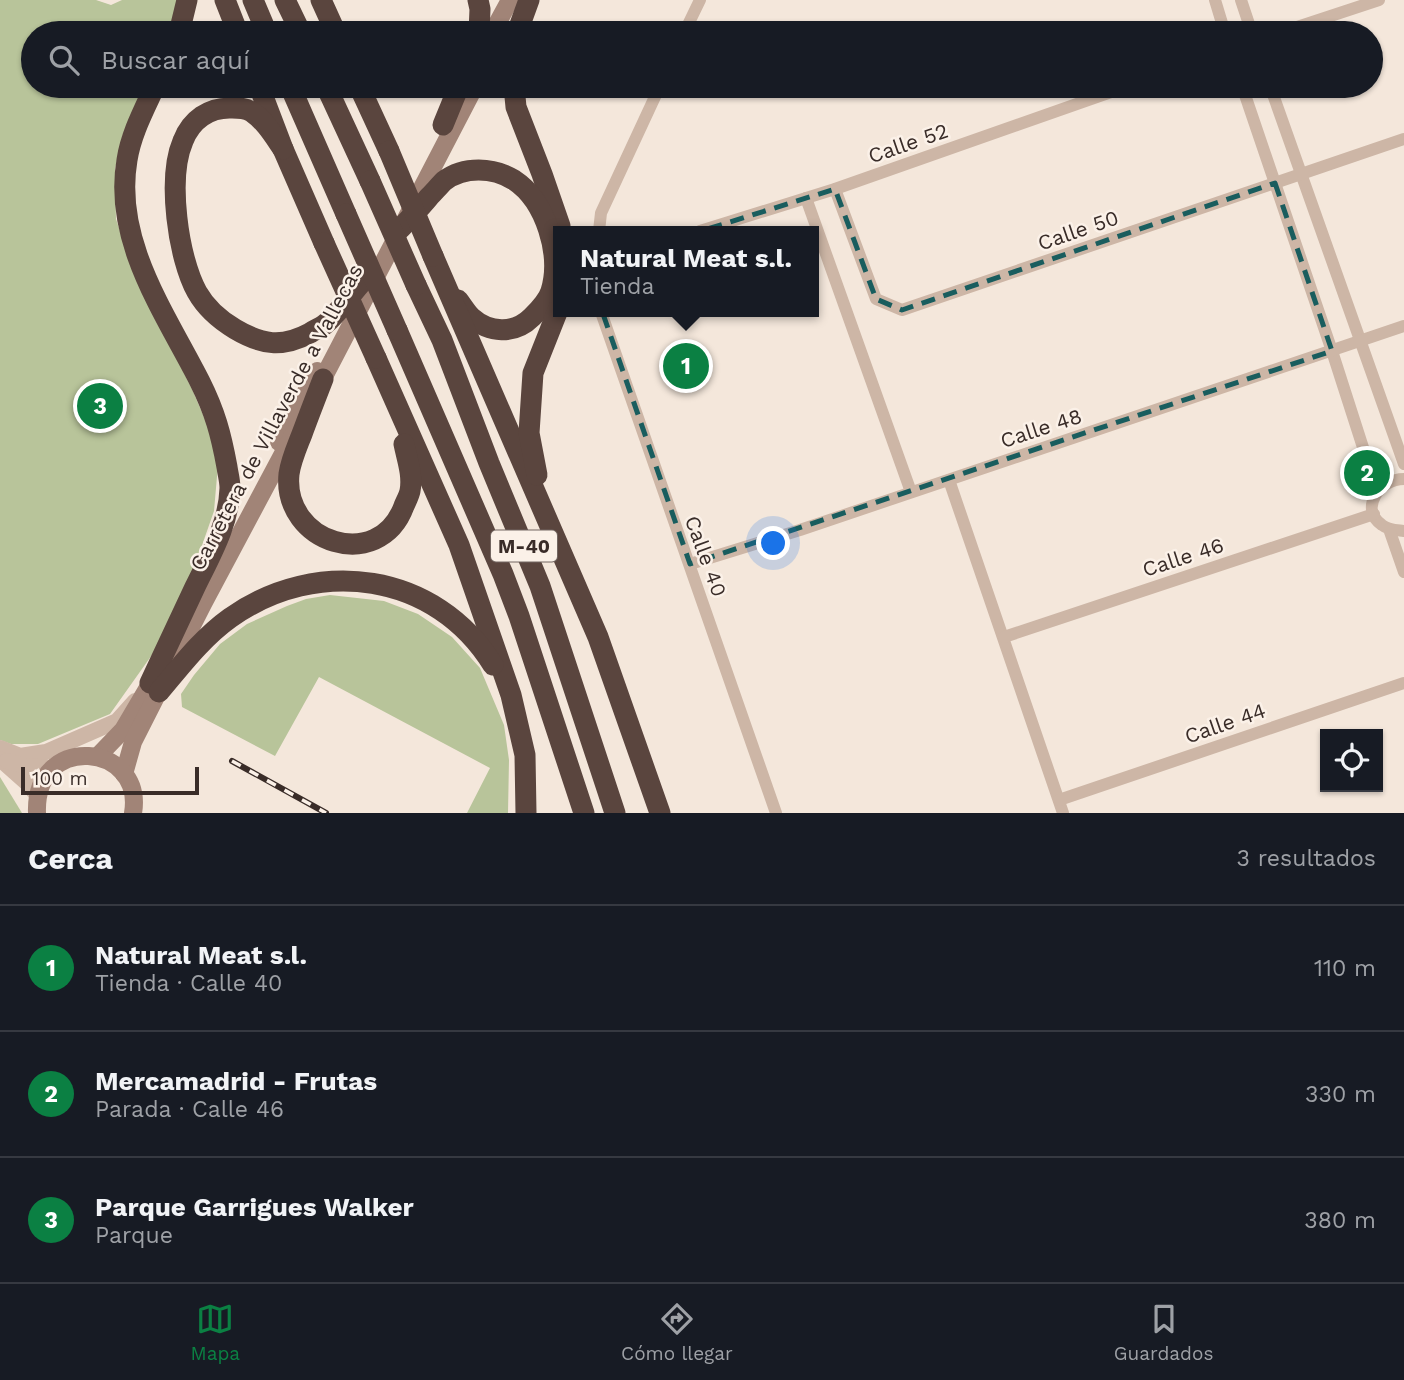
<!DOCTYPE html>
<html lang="es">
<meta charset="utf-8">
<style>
body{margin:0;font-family:"Work Sans",sans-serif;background:#20242c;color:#f1f3f6}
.controls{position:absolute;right:21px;bottom:21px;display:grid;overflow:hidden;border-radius:0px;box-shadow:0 2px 5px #0004}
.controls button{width:63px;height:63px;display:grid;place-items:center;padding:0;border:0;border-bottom:2px solid #363941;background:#171b24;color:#f1f3f6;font:35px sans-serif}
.scale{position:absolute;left:21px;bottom:18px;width:178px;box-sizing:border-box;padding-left:7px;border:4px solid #392c28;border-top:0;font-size:19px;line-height:24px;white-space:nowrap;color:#392c28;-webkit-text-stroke:5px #fbf1e8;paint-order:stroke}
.you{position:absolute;left:774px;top:544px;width:24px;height:24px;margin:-18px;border:5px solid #fff;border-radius:50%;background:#1a73e8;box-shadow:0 0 0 10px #1a73e833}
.badge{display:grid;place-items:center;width:46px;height:46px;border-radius:50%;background:#0b8043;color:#fff;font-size:23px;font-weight:700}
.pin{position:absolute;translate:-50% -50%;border:4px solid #fff;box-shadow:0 2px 7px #0006}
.popup{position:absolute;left:553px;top:226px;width:266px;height:91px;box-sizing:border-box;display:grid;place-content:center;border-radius:0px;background:#171b24;filter:drop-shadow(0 2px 5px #0005);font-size:23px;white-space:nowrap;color:#9ea1a6}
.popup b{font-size:26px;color:#f1f3f6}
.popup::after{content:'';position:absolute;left:50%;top:100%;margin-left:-14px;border:14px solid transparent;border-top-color:#171b24}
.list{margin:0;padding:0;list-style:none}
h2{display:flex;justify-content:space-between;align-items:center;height:91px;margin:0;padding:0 28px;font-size:30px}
h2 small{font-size:23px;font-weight:400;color:#9ea1a6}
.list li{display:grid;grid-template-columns:46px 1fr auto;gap:21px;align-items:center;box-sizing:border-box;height:126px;padding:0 28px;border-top:2px solid #363941}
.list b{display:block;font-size:26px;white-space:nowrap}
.list p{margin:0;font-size:23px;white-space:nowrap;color:#9ea1a6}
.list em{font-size:23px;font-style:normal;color:#9ea1a6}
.icon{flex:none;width:38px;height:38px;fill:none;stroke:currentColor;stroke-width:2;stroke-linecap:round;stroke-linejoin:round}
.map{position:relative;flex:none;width:1404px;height:813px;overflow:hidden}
.search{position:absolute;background:#171b24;box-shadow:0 2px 5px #0004;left:21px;right:21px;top:21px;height:77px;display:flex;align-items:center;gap:18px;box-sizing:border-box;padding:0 24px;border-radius:38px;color:#9ea1a6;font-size:26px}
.sheet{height:469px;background:#171b24}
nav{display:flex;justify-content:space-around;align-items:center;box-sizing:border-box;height:98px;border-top:2px solid #363941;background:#171b24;font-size:19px;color:#9ea1a6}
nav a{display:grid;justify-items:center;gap:4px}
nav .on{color:#0b8043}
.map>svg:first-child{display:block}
.green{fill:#b8c49a}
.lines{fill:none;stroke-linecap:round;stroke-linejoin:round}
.minor{stroke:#cdb6a6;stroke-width:12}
.tertiary{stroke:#cdb6a6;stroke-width:16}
.secondary{stroke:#a18477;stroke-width:18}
.motorway{stroke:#5a453e;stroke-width:21}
.rail-casing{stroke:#392c28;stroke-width:6}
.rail{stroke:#fbf1e8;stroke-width:3.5;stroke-dasharray:10;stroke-linecap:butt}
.motorway-bridge{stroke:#5a453e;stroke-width:21}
.marked{fill:none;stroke:#195d5e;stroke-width:5;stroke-dasharray:14 9;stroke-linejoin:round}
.labels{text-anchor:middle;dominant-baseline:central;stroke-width:5;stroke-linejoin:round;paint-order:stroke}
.shield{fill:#fbf1e8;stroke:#736762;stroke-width:2}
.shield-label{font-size:19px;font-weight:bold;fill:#392c28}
.street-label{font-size:21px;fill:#392c28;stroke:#fbf1e8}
</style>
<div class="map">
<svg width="1404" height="813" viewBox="0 0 1404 813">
<rect width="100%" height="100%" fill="#f4e7db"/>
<g class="green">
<path d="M0,0H96L111,5L122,0H178L168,33H33V86H144L123,134L115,169L116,219L133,270L192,389L207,424L218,465L214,511L192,574L154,652L110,714L38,744H11L0,740Z"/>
<path d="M330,595L384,601L418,614L452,637L480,668L504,725L509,760L508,813H467L490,768L319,677L275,756L182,707L181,694L194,675L220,644L247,624L287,606L306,599Z"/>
<path d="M0,777L22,813H0Z"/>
</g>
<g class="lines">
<g class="minor">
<path d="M1215,0L1225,33"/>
<path d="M1241,0L1252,33"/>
<path d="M684,33L700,0"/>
<path d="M1279,33L1379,0"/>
<path d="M1242,86L1332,351L1377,491"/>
<path d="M1270,86L1404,464"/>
<path d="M835,189L876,299L902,310L1404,139"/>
<path d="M806,198L911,492"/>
<path d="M599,231L601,213L660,86"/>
<path d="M700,231L835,189L1128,86"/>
<path d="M601,312L776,813"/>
<path d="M1404,479C1379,479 1359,509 1382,525C1388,530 1397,530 1404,531"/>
<path d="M949,480L1063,813"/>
<path d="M1389,529L1404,572"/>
<path d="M690,564L800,530L1404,326"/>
<path d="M1004,637L1374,514"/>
<path d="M1059,800L1404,683"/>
</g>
<g class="tertiary">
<path d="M0,748L20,756L46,752L117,721L135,701"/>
<path d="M0,759L27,783L37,795"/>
<path d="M7,761L25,766L52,768"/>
</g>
<g class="secondary">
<path d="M492,33L510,0"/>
<path d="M317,390L475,86"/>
<path d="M279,442L317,371"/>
<path d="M98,756L123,730L156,674"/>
<path d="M124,774L133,742L203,604L294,433"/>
<path d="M37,813C34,731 145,743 133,813"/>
</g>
<g class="motorway">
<path d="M225,0L238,33"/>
<path d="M253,0L267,33"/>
<path d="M285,0L301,33"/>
<path d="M321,0L336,33"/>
<path d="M478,0L480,9L479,33"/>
<path d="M179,33L187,0"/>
<path d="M517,33L529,0"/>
<path d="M259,86L283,149L324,243"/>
<path d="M290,86L346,214"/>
<path d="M326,86L370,181"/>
<path d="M359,86L389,151"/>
<path d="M514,86L516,107L542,174L560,226"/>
<path d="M443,125L459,86"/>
<path d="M283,149C274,136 265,121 252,112C246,108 239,108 232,108C209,107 191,120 183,141C167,178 178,258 197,292C206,308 220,320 235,329C262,345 282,348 310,333C314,330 320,328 324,325C336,316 352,293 363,281"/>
<path d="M400,229C410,218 420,208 429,197C434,192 439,186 444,181C464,166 493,167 514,180C546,201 562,255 551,291C548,301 539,310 532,317C514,335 489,333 471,317C466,312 462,305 458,300"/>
<path d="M433,256L598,637L660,813"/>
<path d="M416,285L442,340L489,463L540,586L615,813"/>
<path d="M397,330L503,574L519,616L584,813"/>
<path d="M376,358L459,545L511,695L525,755L526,813"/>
<path d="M323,379C316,397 309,415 302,434C297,447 291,460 289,474C282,543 379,574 404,506C406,501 409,496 410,491C413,475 407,459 404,444"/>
<path d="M537,475L529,433L533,373L558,310"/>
<path d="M150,683C165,651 180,619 195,587C210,556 229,524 230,488C230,481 228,474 227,467C221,434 215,412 200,382C165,313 113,241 127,160C131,134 144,110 155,86"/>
<path d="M159,692C181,666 202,638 230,618C317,556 436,572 493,665"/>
</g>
<defs>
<path id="rail" d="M232,761L326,813"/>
</defs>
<use href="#rail" class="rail-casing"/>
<use href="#rail" class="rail"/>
<g class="motorway-bridge">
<path d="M389,151L433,256"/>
<path d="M370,181L416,285"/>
<path d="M346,214L397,330"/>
<path d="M324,243L376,358"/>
</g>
</g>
<path class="marked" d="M1275,183L1332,351L690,564L594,288L596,264L835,189L876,299L902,310Z"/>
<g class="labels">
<rect class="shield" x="491" y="530.5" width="66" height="31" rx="5"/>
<g class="shield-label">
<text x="524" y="546">M-40</text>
</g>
<g class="street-label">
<text transform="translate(908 143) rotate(-19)">Calle 52</text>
<text transform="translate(1078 230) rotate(-19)">Calle 50</text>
<text transform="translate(276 417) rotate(-62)">Carretera de Villaverde a Vallecas</text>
<text transform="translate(1041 428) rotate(-18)">Calle 48</text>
<text transform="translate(706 556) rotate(70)">Calle 40</text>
<text transform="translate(1183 557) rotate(-18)">Calle 46</text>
<text transform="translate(1225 723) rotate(-19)">Calle 44</text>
</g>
</g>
</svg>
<div class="controls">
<button><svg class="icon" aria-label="locate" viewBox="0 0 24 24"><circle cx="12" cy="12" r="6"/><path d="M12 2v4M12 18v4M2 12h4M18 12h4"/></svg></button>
</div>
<div class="scale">100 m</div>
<div class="you"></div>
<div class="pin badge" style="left:686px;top:366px">1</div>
<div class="popup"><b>Natural Meat s.l.</b>Tienda</div>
<div class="pin badge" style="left:1367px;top:473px">2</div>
<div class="pin badge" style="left:100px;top:406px">3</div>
<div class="search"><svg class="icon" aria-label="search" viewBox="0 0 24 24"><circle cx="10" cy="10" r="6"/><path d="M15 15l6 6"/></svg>Buscar aquí</div>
</div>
<section class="sheet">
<h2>Cerca<small>3 resultados</small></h2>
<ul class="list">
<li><span class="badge">1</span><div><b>Natural Meat s.l.</b><p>Tienda · Calle 40</p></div><em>110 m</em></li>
<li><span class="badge">2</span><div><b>Mercamadrid - Frutas</b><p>Parada · Calle 46</p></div><em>330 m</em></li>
<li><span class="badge">3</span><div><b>Parque Garrigues Walker</b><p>Parque</p></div><em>380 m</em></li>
</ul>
</section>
<nav>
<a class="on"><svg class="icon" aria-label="map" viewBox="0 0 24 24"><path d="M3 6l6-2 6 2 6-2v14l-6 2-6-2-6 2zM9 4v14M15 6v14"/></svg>Mapa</a>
<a><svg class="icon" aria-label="directions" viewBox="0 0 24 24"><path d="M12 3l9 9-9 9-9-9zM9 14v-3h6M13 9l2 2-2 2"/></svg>Cómo llegar</a>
<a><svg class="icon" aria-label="saved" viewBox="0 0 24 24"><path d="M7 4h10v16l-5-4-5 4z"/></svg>Guardados</a>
</nav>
